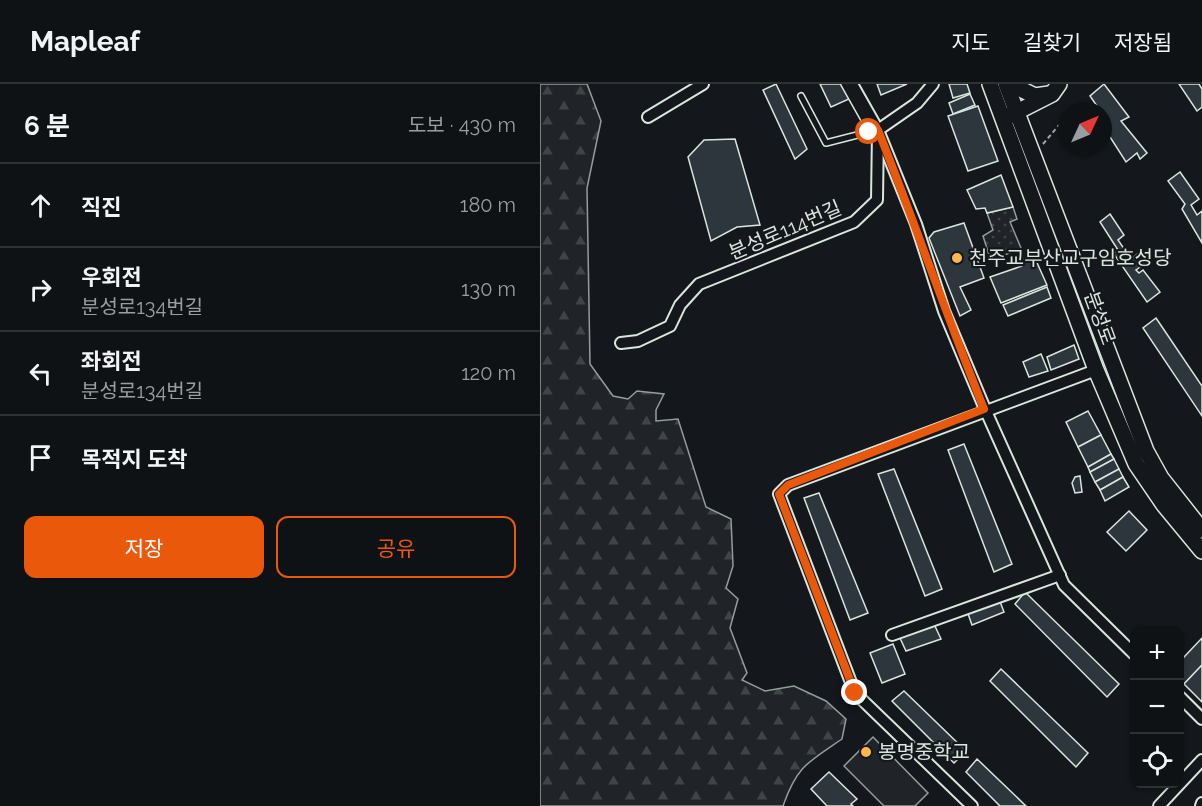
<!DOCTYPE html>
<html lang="ko">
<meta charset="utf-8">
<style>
body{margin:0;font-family:Raleway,"Noto Sans KR",sans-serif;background:#1d2022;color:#f1f3f6}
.controls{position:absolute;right:18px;bottom:18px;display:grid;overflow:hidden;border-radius:12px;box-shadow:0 2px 4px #0004}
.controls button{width:54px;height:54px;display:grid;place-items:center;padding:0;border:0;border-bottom:2px solid #2f3234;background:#0f1215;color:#f1f3f6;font:30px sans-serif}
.compass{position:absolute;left:518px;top:18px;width:54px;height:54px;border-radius:50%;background:#0f1215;box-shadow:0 2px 4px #0004;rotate:46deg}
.stop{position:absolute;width:18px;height:18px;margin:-14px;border:4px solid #ea580c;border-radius:50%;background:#fff}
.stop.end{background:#ea580c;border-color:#fff;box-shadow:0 2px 6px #0008}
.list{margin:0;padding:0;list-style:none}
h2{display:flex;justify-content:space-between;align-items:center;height:78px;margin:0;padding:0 24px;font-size:26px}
h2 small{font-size:20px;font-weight:400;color:#9b9ea0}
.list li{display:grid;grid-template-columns:39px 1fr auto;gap:18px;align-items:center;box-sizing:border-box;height:84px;padding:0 24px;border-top:2px solid #2f3234}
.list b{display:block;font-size:22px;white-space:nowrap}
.list p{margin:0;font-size:20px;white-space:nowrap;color:#9b9ea0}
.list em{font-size:20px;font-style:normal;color:#9b9ea0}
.actions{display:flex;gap:12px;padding:18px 24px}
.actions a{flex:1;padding:14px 0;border:2px solid #ea580c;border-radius:12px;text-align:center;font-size:21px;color:#ea580c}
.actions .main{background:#ea580c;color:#fff}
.icon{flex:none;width:33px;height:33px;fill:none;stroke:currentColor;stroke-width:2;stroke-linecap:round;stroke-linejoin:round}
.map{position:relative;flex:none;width:662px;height:722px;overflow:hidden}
header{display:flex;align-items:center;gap:36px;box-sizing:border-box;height:84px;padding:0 30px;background:#0f1215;border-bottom:2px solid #2f3234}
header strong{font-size:28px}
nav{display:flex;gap:33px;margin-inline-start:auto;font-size:21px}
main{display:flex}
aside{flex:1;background:#0f1215}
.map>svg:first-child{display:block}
.grass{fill:url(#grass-dots);stroke:#939e99;stroke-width:1.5}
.forest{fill:url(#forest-firs);stroke:#939e99;stroke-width:1.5}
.green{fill:#202428;stroke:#939e99;stroke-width:1.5}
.building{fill:#2c363c;stroke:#d8e6dc;stroke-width:1.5}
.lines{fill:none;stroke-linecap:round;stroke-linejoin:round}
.lane-casing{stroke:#d8e6dc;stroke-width:8}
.street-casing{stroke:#d8e6dc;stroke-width:14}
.secondary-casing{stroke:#d8e6dc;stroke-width:18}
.path{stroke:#9da8a2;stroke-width:2;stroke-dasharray:4.5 3;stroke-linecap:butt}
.lane{stroke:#14181c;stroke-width:5}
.street{stroke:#14181c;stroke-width:10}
.secondary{stroke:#14181c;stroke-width:15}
.route{stroke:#ea580c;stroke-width:8}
.poi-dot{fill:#ffb74d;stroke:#14181c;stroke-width:2}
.labels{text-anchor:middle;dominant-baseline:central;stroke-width:4.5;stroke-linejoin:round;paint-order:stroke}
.street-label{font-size:20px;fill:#d8e6dc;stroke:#14181c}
.poi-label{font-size:20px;fill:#d8e6dc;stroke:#14181c;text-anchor:start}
</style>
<header>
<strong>Mapleaf</strong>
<nav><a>지도</a><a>길찾기</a><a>저장됨</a></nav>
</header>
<main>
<aside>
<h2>6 분<small>도보 · 430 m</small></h2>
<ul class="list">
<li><svg class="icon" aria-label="ahead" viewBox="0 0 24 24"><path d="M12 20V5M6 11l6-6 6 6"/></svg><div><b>직진</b></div><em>180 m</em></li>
<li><svg class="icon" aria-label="right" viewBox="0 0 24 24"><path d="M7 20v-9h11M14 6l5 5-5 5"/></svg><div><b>우회전</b><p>분성로134번길</p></div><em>130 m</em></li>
<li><svg class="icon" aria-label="left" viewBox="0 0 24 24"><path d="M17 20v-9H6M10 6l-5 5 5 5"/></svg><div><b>좌회전</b><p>분성로134번길</p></div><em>120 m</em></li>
<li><svg class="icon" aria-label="arrive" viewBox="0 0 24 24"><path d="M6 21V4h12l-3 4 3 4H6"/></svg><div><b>목적지 도착</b></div></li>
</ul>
<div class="actions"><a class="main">저장</a><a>공유</a></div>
</aside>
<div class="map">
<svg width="662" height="722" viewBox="0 0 662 722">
<defs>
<pattern id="grass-dots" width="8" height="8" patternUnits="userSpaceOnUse" patternTransform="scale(1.5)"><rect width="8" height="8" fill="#202428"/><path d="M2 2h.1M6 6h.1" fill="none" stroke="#404447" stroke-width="1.8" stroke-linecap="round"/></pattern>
<pattern id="forest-firs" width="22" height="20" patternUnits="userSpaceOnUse" patternTransform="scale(1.5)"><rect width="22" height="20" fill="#202428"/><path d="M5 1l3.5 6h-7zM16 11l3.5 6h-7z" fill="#404447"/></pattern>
</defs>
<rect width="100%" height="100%" fill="#14181c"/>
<path class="grass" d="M473,123L477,135L470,138L481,164L451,177L443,152L453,146L447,129Z"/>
<path class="forest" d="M0,0H47L61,37L47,104L50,280L73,312L88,315L97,307L124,310L116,326V337L138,335L166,423L191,435L193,482L186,504L198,515L190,544L207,589L202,596L225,607L254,602L286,617L306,635L302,655C268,678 257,682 243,722H0Z"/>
<path class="green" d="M333,653L388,709L375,722H344L304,682Z"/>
<g class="building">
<path d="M236,0L267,65L255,75L223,6Z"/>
<path d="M280,0H301L309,15L291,23Z"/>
<path d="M337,0H367L341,11Z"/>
<path d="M409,0H427L430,9L413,14Z"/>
<path d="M564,0L589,33L581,37L607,69L600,75L597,69L586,78L563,42V27H557L559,25L550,12Z"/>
<path d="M639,0H659L662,5V23L657,27Z"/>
<path d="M430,10L435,21L413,30L409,19Z"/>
<path d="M438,22L458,77L428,87L408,32Z"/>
<path d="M195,55L220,141L197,143L171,157L148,73L164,56Z"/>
<path d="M640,88L659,115L651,121L657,131L662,127V159L642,125L645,120L628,97Z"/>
<path d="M461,91L473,123L447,129L445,124L436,125L427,106Z"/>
<path d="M570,130L584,151L578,156L591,175L600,168L607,178L596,186L599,189L603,186L620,208L607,218L574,170L578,166L560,138Z"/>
<path d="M424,139L444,194L420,203L431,226L420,232L389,154L394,148Z"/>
<path d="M494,172L507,201L461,219L450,193L482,182L481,176Z"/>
<path d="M507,203L511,214L468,232L463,221Z"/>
<path d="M616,234L662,302V332L603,244Z"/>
<path d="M534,261L539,275L511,286L507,273Z"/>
<path d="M501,270L508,287L489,293L483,278Z"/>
<path d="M548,327L561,351L538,363L526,338Z"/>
<path d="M561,351L571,370L548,383L538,363Z"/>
<path d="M424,360L472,480L454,488L408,366Z"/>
<path d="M571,370L574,375L550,388L548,383Z"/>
<path d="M574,375L579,385L555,398L550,388Z"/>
<path d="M354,385L402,505L385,512L338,390Z"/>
<path d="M579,385L583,393L560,406L555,398Z"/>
<path d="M540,392L542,408L535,409L532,399L535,393Z"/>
<path d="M583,393L589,403L565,417L560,406Z"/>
<path d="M279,409L328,529L310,536L264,414Z"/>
<path d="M589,427L607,446L586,467L567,448Z"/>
<path d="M485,508L579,600L567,613L475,520Z"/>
<path d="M459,515L464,528L432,541L427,527Z"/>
<path d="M394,540L401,555L366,567L359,552Z"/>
<path d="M662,554V581L644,600L640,596V568L644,573Z"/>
<path d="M353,560L365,590L342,599L330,569Z"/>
<path d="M662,581V618L644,600Z"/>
<path d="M461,585L548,669L536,683L450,597Z"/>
<path d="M364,607L426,667L414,679L352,617Z"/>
<path d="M437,675L486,722H460L426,688Z"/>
<path d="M289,688L317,715L311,720L313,722H287L271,705Z"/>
</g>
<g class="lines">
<defs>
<g id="lane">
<path d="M304,0L331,48"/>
<path d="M261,12L286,59L329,48"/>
</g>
<g id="street">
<path d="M312,0L338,46L376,140L404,227L445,325L524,501L594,570"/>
<path d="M108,33L163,0"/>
<path d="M81,259L98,257L130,242L140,221L159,200L314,138L337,116L338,46L377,19L393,0"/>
<path d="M352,551L520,491"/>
<path d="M640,613L662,635"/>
<path d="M432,722L315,609L239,410L248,401L556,286"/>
<path d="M619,722L662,676"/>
<path d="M661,722L662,719"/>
</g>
<g id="secondary">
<path d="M450,0L556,286L596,380L624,421L662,467"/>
<path d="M466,0L606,367L621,394L662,446"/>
<path d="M470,0L495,12L509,10"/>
<path d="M469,32L512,10L519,0"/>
</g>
</defs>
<use href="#lane" class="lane-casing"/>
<use href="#street" class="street-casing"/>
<use href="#secondary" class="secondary-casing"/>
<path class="path" d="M503,60L519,41"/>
<use href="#lane" class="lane"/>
<use href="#street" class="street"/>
<use href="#secondary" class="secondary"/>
</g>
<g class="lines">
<path class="route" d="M315,609L239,410L248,401L444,325C407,233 375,139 338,46L329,48"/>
</g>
<g class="poi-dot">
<circle cx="417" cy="174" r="6"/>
<circle cx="326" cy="668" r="6"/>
</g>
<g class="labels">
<g class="street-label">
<text transform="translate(245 146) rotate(-23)">분성로114번길</text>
<text transform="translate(560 234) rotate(70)">분성로</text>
</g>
<g class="poi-label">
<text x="429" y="174">천주교부산교구임호성당</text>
<text x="338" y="668">봉명중학교</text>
</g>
</g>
</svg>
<div class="controls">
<button>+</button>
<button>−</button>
<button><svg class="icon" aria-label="locate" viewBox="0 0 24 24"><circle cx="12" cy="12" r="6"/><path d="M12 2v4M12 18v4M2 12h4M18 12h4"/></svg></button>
</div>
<svg class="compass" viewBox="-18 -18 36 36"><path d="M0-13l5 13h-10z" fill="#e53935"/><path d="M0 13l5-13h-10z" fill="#9b9ea0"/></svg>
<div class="stop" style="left:329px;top:48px"></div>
<div class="stop end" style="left:315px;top:609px"></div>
</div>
</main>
